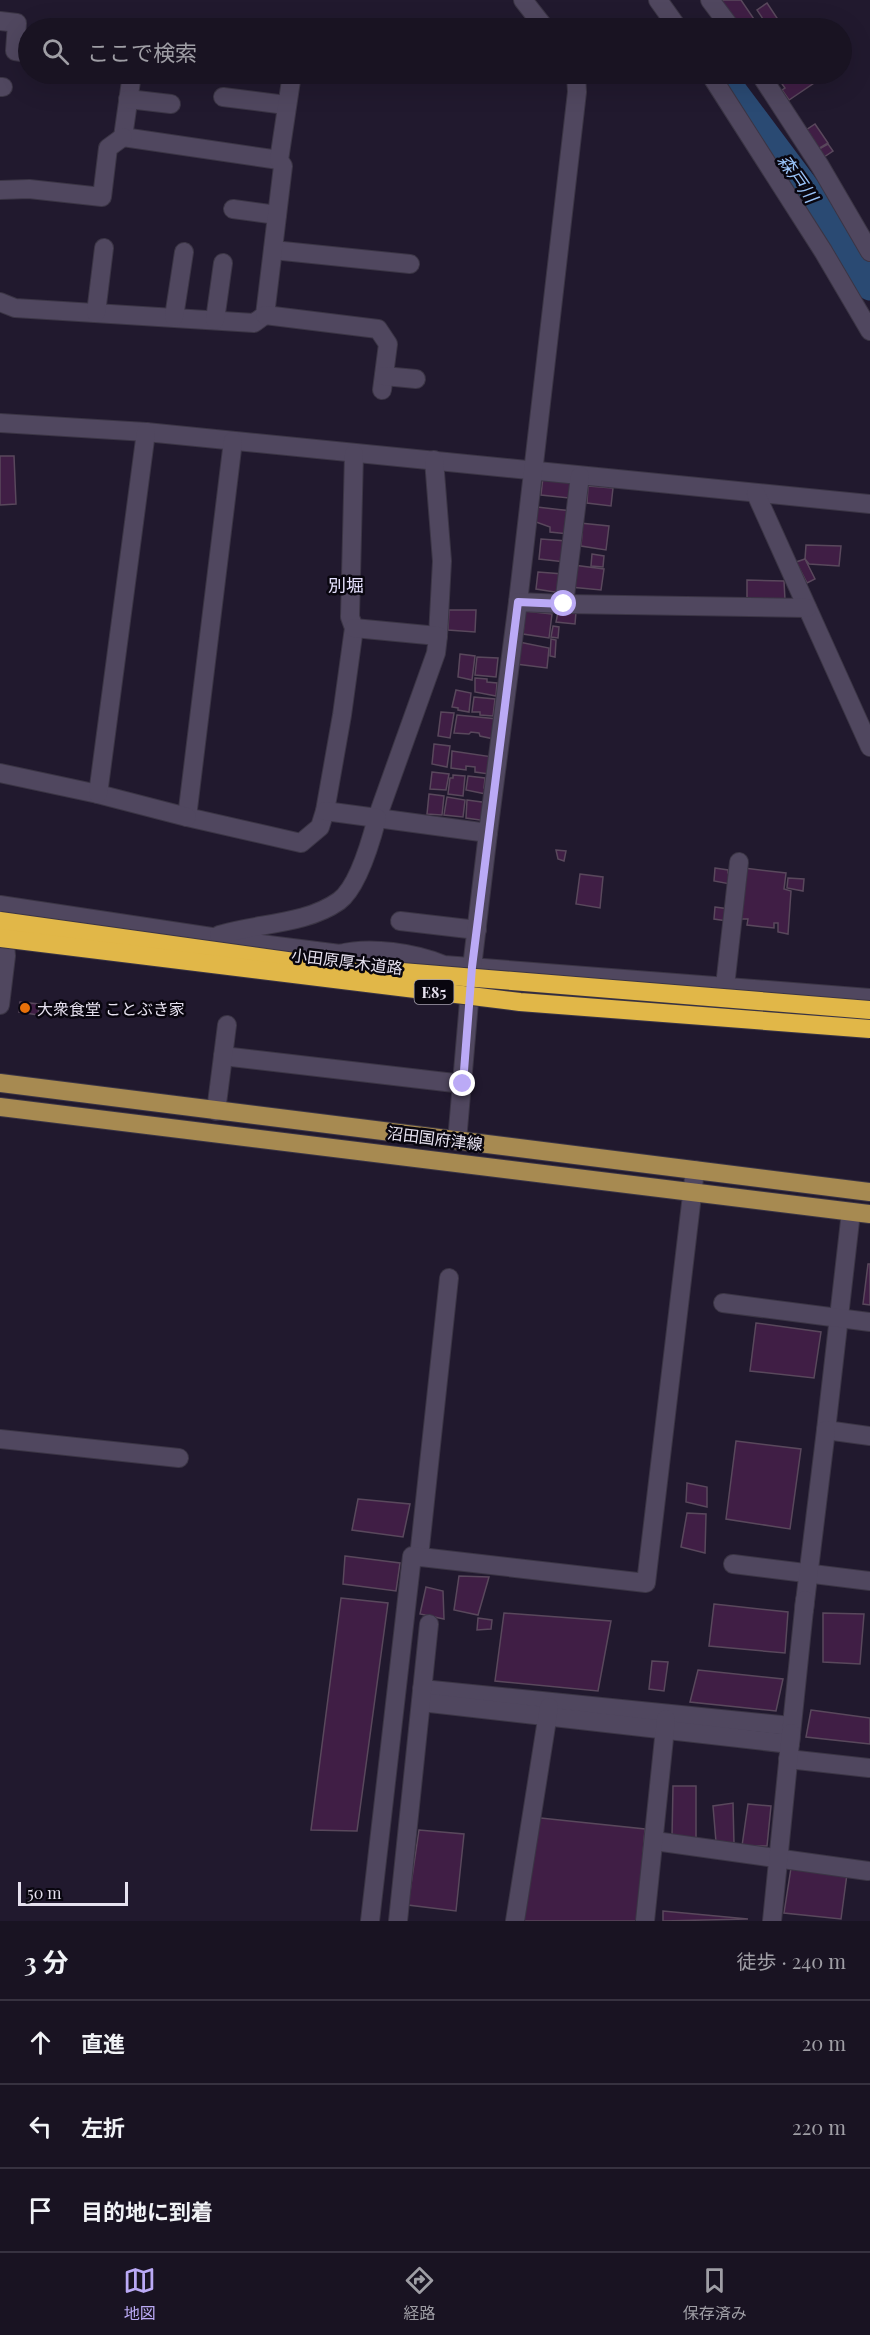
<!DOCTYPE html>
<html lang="ja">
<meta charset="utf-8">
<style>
body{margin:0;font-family:"Playfair Display","Noto Sans JP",serif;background:#26202f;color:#f1f3f6}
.scale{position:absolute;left:18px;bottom:15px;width:110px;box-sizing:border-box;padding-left:6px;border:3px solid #e6e1ef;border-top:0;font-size:16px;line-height:21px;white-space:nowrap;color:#e6e1ef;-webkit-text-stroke:4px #09060f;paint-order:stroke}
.stop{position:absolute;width:18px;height:18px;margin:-14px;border:4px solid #bbaaf6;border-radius:50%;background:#fff}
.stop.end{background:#bbaaf6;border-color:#fff;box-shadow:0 2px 6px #0008}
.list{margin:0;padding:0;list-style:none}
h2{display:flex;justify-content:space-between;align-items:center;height:78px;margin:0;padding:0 24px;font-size:26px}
h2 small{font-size:20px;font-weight:400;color:#9f9ea5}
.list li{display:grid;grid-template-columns:39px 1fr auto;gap:18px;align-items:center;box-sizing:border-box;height:84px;padding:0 24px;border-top:2px solid #373240}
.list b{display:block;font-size:22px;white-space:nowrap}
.list em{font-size:20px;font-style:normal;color:#9f9ea5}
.icon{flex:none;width:33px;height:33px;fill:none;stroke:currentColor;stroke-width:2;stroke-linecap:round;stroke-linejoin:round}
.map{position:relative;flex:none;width:870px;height:1921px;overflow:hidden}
.search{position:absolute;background:#191322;box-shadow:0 6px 24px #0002;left:18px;right:18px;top:18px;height:66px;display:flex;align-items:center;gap:15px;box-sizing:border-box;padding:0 21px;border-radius:33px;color:#9f9ea5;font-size:22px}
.sheet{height:330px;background:#191322}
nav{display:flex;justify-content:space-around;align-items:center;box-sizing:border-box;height:84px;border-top:2px solid #373240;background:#191322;font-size:16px;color:#9f9ea5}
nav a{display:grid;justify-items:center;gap:3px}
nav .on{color:#bbaaf6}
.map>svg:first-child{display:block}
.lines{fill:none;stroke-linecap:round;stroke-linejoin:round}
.river{stroke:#2a4a73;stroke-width:27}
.building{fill:#401e45;stroke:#59485c;stroke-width:1.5}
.minor-casing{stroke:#3b3545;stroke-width:20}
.major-casing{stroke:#3b3545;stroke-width:20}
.minor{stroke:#50475f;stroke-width:18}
.major{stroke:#a78a51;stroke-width:18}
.highway-bridge-casing{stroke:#3b3545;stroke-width:20;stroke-linecap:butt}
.highway-bridge{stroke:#e1b748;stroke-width:18}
.route{stroke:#bbaaf6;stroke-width:8}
.food-dot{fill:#e8710a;stroke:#09060f;stroke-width:2}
.labels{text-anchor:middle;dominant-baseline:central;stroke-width:5;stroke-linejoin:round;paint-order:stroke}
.shield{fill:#09060f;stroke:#a49fac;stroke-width:1.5}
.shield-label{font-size:15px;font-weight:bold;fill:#e6e1ef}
.street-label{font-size:16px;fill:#e6e1ef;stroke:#09060f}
.poi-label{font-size:16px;fill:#e6e1ef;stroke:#09060f;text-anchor:start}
.water-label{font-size:18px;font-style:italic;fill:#9ac3f8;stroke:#09060f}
.neighbourhood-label{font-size:18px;fill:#e5e0fd;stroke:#09060f}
</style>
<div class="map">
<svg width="870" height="1921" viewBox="0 0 870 1921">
<rect width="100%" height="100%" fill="#21192e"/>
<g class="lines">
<path class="river" d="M721,74L807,189L870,287"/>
</g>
<g class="building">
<path d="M719,0H741L758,25L753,28H740Z"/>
<path d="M767,3L779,21L769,28L757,10Z"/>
<path d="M775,74H812L817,81L789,100L782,90L785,88Z"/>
<path d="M815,124L828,143L818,149L806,130Z"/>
<path d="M828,144L833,151L824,157L819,149Z"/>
<path d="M0,456H14L16,504L0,505Z"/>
<path d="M543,477L571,480L569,498L541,495Z"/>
<path d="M588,486L613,488L611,506L587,503Z"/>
<path d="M537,507L572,511L569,534L550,532V527L536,522Z"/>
<path d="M580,523L609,526L606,550L581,546L582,533H579Z"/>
<path d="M541,539L567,541L565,562L539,559Z"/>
<path d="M806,545L841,546L839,566L809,564L805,559Z"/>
<path d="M592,554L604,556L603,567L591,566Z"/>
<path d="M805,559L815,579L807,583L796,562Z"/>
<path d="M573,565L604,569L601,590L570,587Z"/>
<path d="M538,572L563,574L561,593L536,589Z"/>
<path d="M747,580L784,581L785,600L747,599Z"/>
<path d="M449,610H476L475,632L448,630Z"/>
<path d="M525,611L552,614L549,638L523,634Z"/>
<path d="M558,612H576L575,624L556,622Z"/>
<path d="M553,626L559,627L558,638L551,637Z"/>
<path d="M551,639L556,640L555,657L550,656Z"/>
<path d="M519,642L549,648L547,668L516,664Z"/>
<path d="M460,654L475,656L472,680L458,677Z"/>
<path d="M477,657L498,658L496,677L475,675Z"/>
<path d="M475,678L487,679V682L497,683L496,696L475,692Z"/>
<path d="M456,690L471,693L469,712L458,710V708L452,707Z"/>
<path d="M474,697L495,699L493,716L480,715V712H472Z"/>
<path d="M441,712L454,713L450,738L438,736Z"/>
<path d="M457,715L498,719L494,739L480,736L479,733L471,732L469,734L454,733Z"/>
<path d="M434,744L450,746L447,767L432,764Z"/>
<path d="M452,751L493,757L489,774L475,772V767L466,766V770L451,768Z"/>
<path d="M432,772L449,774L446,790L430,789Z"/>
<path d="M453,775L465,776L463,796L448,794L450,778H453Z"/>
<path d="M468,776L485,778L484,788L487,789L486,794L466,790Z"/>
<path d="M429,794L444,796L442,815L427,814Z"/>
<path d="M447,797L465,800L463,817L444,815Z"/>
<path d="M467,800L489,803L487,821L466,818Z"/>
<path d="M556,850L566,851L564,861L558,859Z"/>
<path d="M715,868L728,870V873L732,874L730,884L714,881Z"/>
<path d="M744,868L786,873L784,889L791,891L788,934L778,932V923H774V928L747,925L748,919H741Z"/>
<path d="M580,874L603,877L600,908L576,904Z"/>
<path d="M788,878L804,879L803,891L787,888Z"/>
<path d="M715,907L729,909L727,921L714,919Z"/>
<path d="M20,1002L39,1004L38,1015L19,1012Z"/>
<path d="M868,1264H870V1305L863,1304Z"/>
<path d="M756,1323L821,1332L814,1378L750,1371Z"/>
<path d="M736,1441L801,1449L790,1529L726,1519Z"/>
<path d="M687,1483L707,1487V1507L686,1502Z"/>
<path d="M358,1499L410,1504L403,1537L352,1530Z"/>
<path d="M687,1513L706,1514L705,1553L681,1547Z"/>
<path d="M345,1556L400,1563L396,1591L343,1584Z"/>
<path d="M459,1576L489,1577L478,1615L454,1610Z"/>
<path d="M426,1587L443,1591L444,1619L420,1614Z"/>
<path d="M341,1598L388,1603L357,1831L311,1830Z"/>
<path d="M714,1604L788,1612L785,1653L709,1646Z"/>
<path d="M504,1613L611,1621L598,1691L495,1681Z"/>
<path d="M823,1613L864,1614L860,1664L823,1662Z"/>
<path d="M478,1618L492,1620L491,1629L477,1630Z"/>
<path d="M652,1661L668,1662L664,1691L649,1689Z"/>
<path d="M698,1670L783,1679L776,1711L690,1702Z"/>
<path d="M811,1710L870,1718V1744L806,1737Z"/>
<path d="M673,1786H696V1845L672,1837Z"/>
<path d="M733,1803L734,1844L716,1842L713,1806Z"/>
<path d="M748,1804L771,1806L767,1846H742Z"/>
<path d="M531,1817L645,1829L638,1921H515Z"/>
<path d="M419,1830L464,1834L456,1911L408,1905Z"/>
<path d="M791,1868L847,1874L841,1919L784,1913Z"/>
<path d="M663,1911L748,1919L663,1921Z"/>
</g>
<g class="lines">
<defs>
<g id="minor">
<path d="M523,0L545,28"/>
<path d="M658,0L678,28"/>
<path d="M710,0L731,28"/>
<path d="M0,21L17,23L15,51L28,53"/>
<path d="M132,74L123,137L279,160"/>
<path d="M710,74L823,251L870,331"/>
<path d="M760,74L820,166L870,252"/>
<path d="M0,87H3"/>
<path d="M223,97L286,105"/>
<path d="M128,99L171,104"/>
<path d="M0,190L29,189L102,197L108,148L123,137"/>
<path d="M233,209L277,215"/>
<path d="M273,250L410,264"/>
<path d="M0,302L15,308L254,323L265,315L283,166L279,160L292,74"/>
<path d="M96,313L104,248"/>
<path d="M265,315L378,329L388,344L382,390"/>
<path d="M174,317L184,252"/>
<path d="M215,320L223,263"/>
<path d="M384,376L416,379"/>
<path d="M0,423L146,432L870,504"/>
<path d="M233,441L187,817L301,843L320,827L325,811L342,715L354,628L350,617L354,454"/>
<path d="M434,460L442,561L438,636"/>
<path d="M756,494L870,747"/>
<path d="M518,602L577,92L576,74"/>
<path d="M564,604L807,608"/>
<path d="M354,628L438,636L436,653L377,818L488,833L518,602L564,604L580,476"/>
<path d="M0,773L98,794L187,817"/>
<path d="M98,794L146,432"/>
<path d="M0,905L238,941L340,954C370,946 415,953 444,965L870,998"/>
<path d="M400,921L477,930"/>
<path d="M219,935C257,923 305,925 339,901C358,887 371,841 377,818L325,811"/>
<path d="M725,986L739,862"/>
<path d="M0,1005L6,956L3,923"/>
<path d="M223,1056L463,1084"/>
<path d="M216,1111L227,1025"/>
<path d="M457,1141L472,967L488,833"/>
<path d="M851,1212L826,1430L870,1436"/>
<path d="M723,1303L870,1322"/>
<path d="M0,1439L179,1458"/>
<path d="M419,1557L449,1278"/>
<path d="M733,1564L870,1581"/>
<path d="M804,1610L826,1430"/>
<path d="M422,1689L791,1726"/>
<path d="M421,1702L790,1744L805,1600"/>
<path d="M788,1759L869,1768"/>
<path d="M662,1842L868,1871"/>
<path d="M370,1921L412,1556L646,1583L695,1170"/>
<path d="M398,1921L429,1624"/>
<path d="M515,1921L549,1707"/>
<path d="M645,1921L666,1719"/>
<path d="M772,1921L791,1733"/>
</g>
<g id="major">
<path d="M0,1083L870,1192"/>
<path d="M0,1107L870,1214"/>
</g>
</defs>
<use href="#minor" class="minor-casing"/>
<use href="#major" class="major-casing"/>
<use href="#minor" class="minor"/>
<use href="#major" class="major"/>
<defs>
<g id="highway-bridge">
<path d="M0,921L316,965L870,1010"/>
<path d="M0,938L520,1002L870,1029"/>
</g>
</defs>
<use href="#highway-bridge" class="highway-bridge-casing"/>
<use href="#highway-bridge" class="highway-bridge"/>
</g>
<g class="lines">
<path class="route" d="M463,1084L472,967L518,602L564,604"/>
</g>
<circle class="food-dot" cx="25" cy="1008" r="6"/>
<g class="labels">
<rect class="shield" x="414.5" y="980" width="39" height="24" rx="4.5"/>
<g class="shield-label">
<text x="434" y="992">E85</text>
</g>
<g class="street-label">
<text transform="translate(347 961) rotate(7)">小田原厚木道路</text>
<text transform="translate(435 1138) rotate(7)">沼田国府津線</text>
</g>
<g class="poi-label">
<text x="37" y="1008">大衆食堂 ことぶき家</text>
</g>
<g class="water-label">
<text transform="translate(798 178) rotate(55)">森戸川</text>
</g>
<g class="neighbourhood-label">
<text x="346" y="585">別堀</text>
</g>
</g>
</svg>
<div class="scale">50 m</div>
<div class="stop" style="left:564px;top:604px"></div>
<div class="stop end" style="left:463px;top:1084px"></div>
<div class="search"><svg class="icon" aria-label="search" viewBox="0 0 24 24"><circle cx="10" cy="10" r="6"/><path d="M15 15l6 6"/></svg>ここで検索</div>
</div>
<section class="sheet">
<h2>3 分<small>徒歩 · 240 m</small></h2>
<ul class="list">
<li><svg class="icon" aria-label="ahead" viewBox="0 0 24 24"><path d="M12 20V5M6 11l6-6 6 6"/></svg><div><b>直進</b></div><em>20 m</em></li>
<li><svg class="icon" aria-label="left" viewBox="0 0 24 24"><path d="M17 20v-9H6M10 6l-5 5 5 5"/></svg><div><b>左折</b></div><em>220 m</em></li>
<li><svg class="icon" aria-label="arrive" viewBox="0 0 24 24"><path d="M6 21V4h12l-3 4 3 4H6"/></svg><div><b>目的地に到着</b></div></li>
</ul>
</section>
<nav>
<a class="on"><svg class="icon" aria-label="map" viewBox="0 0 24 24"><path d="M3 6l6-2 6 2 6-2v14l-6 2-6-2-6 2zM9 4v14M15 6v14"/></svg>地図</a>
<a><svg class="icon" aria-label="directions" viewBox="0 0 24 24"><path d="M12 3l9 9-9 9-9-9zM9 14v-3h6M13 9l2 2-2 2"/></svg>経路</a>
<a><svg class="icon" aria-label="saved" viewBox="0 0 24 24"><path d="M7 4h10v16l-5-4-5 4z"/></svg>保存済み</a>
</nav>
